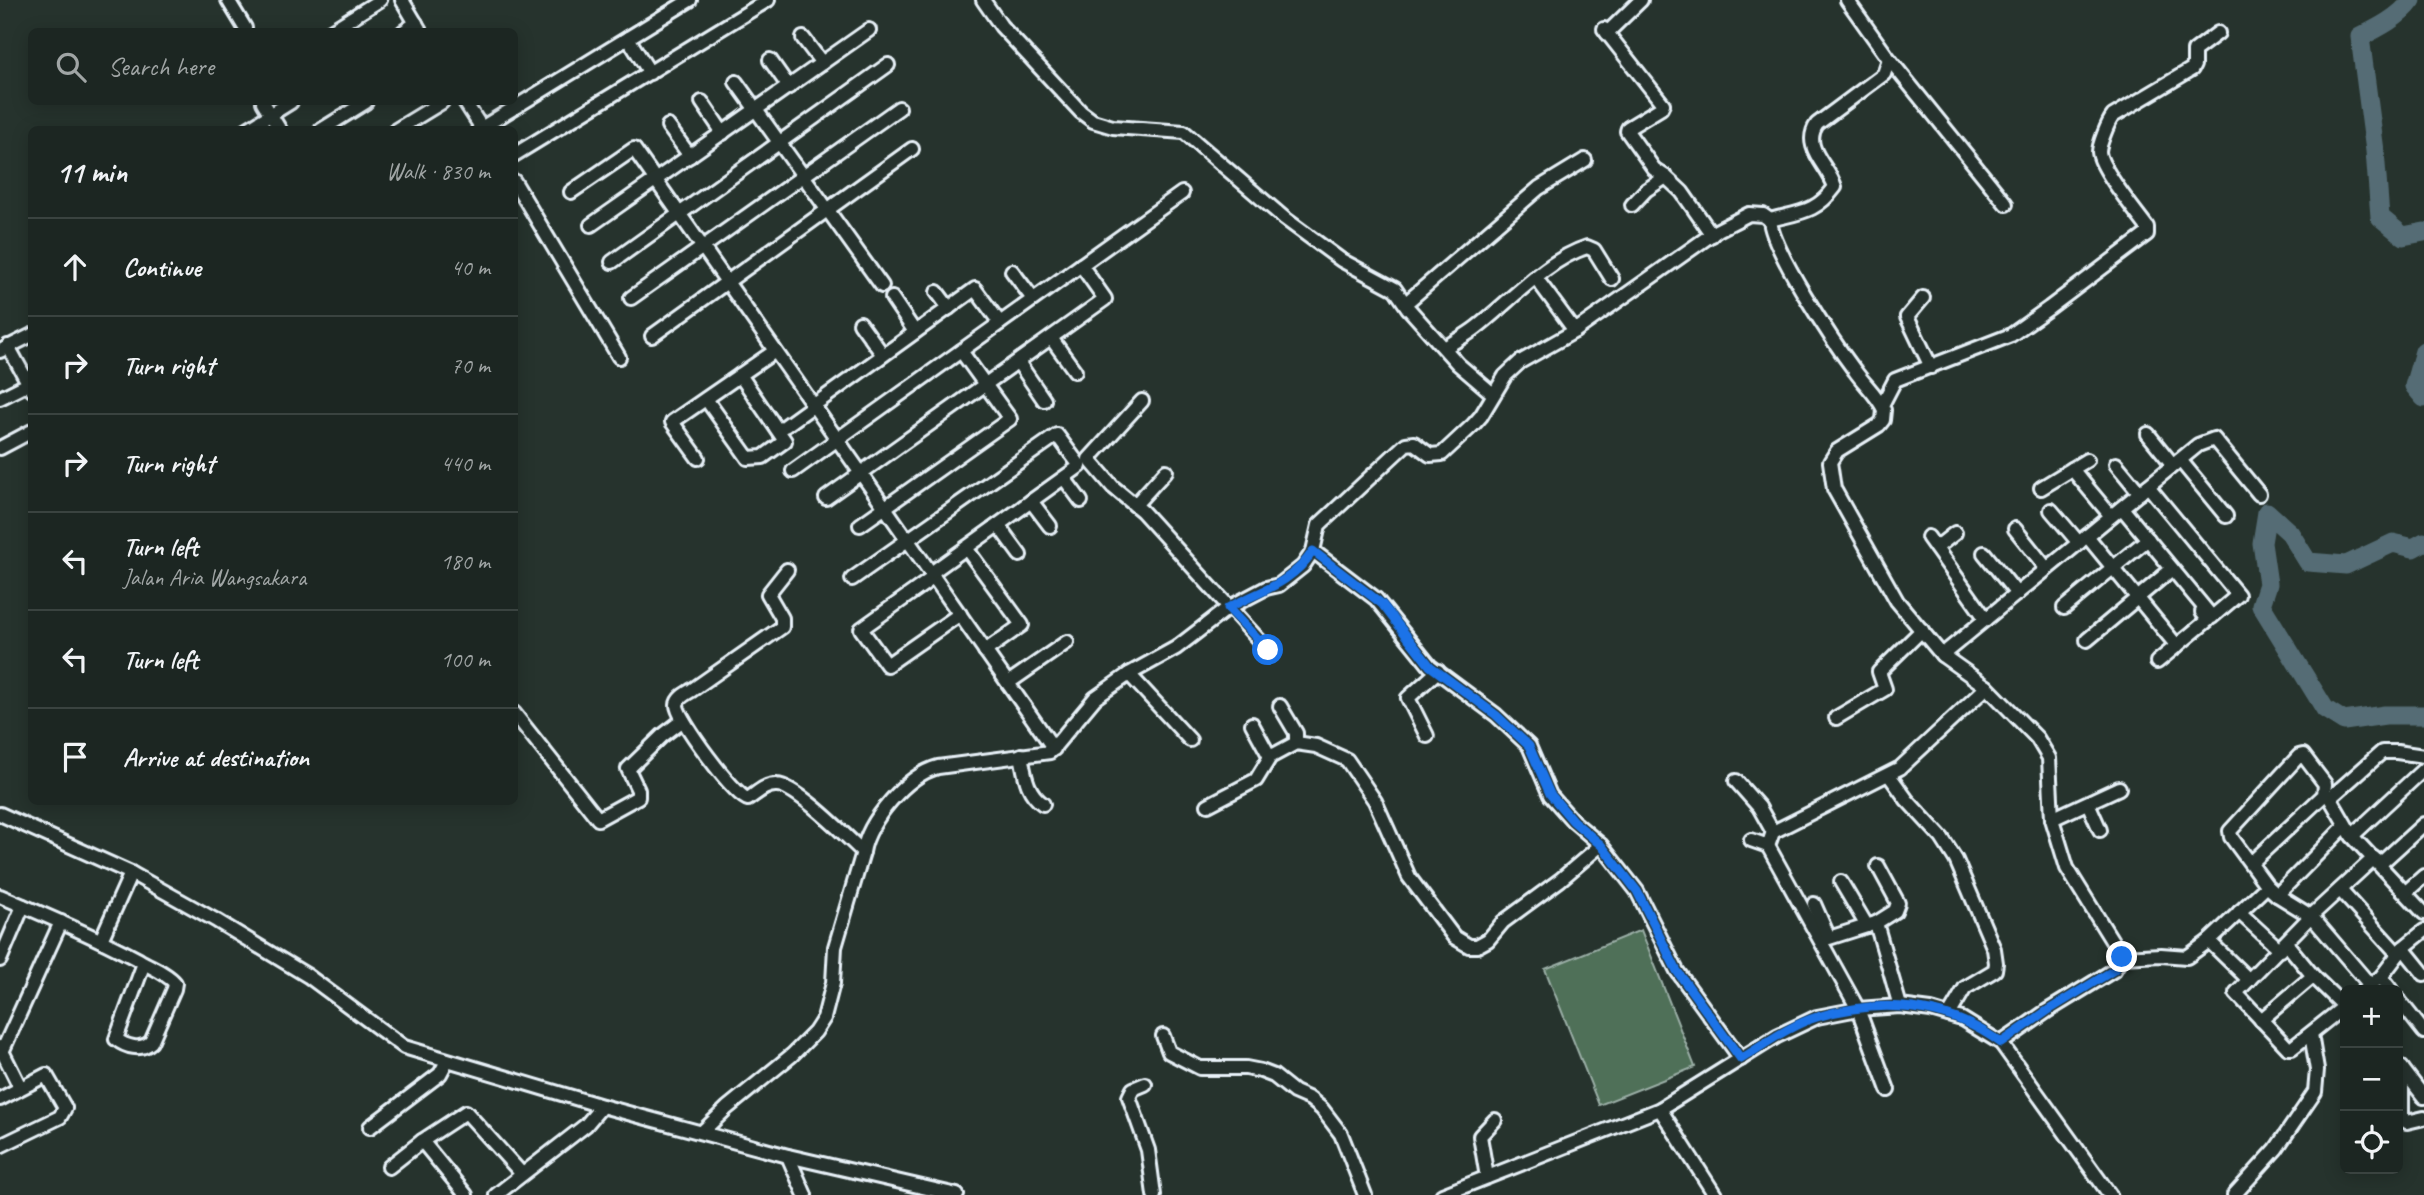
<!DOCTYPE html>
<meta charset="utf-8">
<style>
body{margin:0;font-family:Caveat,sans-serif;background:#252e2a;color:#f1f3f6}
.controls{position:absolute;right:21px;bottom:21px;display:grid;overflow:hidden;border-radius:10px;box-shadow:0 4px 18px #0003}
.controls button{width:63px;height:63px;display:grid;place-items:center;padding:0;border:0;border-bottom:2px solid #3a4340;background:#1c2622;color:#f1f3f6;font:35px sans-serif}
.stop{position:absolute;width:21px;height:21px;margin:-16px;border:5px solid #1a73e8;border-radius:50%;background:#fff}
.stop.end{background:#1a73e8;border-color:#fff;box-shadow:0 2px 7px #0008}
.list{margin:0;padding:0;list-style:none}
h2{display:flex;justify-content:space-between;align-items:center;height:91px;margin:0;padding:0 28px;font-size:30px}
h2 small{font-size:23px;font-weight:400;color:#a0a5a5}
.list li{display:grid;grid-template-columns:46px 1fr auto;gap:21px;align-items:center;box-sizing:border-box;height:98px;padding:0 28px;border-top:2px solid #3a4340}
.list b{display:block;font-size:26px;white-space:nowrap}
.list p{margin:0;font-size:23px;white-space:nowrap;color:#a0a5a5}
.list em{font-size:23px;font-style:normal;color:#a0a5a5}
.icon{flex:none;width:38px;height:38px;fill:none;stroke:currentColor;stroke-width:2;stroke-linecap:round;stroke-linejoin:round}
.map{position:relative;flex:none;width:2424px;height:1195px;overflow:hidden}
.search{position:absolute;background:#1c2622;box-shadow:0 4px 18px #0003;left:28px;top:28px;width:490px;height:77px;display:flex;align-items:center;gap:18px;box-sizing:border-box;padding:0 24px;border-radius:10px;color:#a0a5a5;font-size:26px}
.panel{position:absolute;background:#1c2622;box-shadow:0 4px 18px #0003;left:28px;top:126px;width:490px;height:679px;border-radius:10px}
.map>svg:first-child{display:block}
.green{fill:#506f58;stroke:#9cb0a8;stroke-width:2}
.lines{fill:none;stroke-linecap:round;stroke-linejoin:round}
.river{stroke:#556c74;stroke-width:19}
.minor-casing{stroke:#e8f1f8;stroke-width:18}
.minor{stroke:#26332d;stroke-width:12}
.route{stroke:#1a73e8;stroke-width:9}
</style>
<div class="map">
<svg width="2424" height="1195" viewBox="0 0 2424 1195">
<rect width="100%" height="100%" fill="#26332d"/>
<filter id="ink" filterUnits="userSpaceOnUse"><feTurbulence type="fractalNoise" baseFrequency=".0143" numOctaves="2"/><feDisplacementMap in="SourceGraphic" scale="14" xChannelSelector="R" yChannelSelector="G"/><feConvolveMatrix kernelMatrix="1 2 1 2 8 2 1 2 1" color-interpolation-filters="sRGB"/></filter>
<g filter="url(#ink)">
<path class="green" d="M1641,930L1695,1067L1599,1105L1545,969Z"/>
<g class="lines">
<g class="river">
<path d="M2412,0C2400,17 2378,28 2360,37L2375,151L2380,217L2403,236L2424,232"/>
<path d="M2424,351L2414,386L2424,398"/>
<path d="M2424,542L2413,548L2393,543L2346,565L2308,562L2290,533L2267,512L2262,543L2268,584L2261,605L2325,709L2344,721L2385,715H2424"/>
</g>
<defs>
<g id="minor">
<path d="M228,0L245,28"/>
<path d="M402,0L421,32"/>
<path d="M983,0L1001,26L1081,112L1093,121L1113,127L1184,132L1284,218L1341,260L1395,289L1408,308L1458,364L1493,394"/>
<path d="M1847,0L1889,59L1884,74L1817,124C1801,147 1828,165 1835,187C1816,213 1800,212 1770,220C1772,250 1834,343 1855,371C1864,384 1878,396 1884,410L1883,420L1879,425L1837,451L1830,462L1834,489L1897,601L1942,655L1987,687L2037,738L2049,758L2052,819L2067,868L2122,957L2114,970L2047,1011L2001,1043"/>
<path d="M1604,29L1663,104L1661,108L1628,128L1627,131L1654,169L1666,177L1646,190L1632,205"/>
<path d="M329,32L380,0"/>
<path d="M403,32L416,23"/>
<path d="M1607,33L1641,0"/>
<path d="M628,38L650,73"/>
<path d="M803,38L822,63"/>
<path d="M1889,59L2006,204"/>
<path d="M770,60L789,87"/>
<path d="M736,82L882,286"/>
<path d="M263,102L280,130"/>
<path d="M465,102L483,130"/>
<path d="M702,102L723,133"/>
<path d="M668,126L690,156"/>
<path d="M246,130L291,102"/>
<path d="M321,130L366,102"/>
<path d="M396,130L442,102"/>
<path d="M478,130L690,0"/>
<path d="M514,155L768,0"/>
<path d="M1666,177L1682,192L1712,235"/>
<path d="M514,181L619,357"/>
<path d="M571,192L634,149L1054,749"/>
<path d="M591,225L869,30"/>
<path d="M612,262L888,65"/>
<path d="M1012,271L1033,299"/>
<path d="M1536,278L1575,331"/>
<path d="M937,292L949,308"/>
<path d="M631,298L899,108"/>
<path d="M892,298L915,332"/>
<path d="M1923,298L1907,317L1931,367"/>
<path d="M1406,303L1539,188L1585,160"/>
<path d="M860,323L883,355"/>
<path d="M652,336L912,149"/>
<path d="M1051,338L1075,371"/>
<path d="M8,346L32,390"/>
<path d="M1445,348C1455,341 1467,335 1477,327C1509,302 1548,259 1587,247L1594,250L1612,279"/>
<path d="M0,351L32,335"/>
<path d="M1018,362L1044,400"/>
<path d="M0,398L32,382"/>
<path d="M706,399L748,458L763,457L785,441L740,375"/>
<path d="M1142,401L1089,459L1113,487L1142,511L1268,650"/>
<path d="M1882,405L1895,380L2011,335L2049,308L2147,234V227C2136,212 2100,168 2099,152C2099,145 2108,122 2113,116L2192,69L2194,65V51L2218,33"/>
<path d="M785,426L975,289L1000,323"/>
<path d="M2148,434L2173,465"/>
<path d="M0,448L32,431"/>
<path d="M698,458L672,422L775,351"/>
<path d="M2180,460L2226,516"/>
<path d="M2116,464L2140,493"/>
<path d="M2072,469L2111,516"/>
<path d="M793,471L1182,193"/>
<path d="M1064,478L1081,501"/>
<path d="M2041,488L2087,460"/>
<path d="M826,498L1105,299L1081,265"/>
<path d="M1031,501L1050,526"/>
<path d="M1135,505L1166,471"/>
<path d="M2122,508L2212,617L2238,595L2148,486"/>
<path d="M2051,510L2079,543"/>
<path d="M860,525L1010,419L961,351"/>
<path d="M998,525L1020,555"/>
<path d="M2015,529L2047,569"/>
<path d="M2087,536L2177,646"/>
<path d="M1928,537L1986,619"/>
<path d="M966,548L1022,625L985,651"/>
<path d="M1936,548L1955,533"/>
<path d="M1313,551L1376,599L1430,666L1496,715L1529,746L1550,795L1573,821L1601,845L1637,891L1677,971L1741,1059"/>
<path d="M1984,553L2017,594"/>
<path d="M934,577L861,629L887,665L960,614"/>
<path d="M852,579L1057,435L1080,466L931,573"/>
<path d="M2064,608L2148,539"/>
<path d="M2087,640L2172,569"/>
<path d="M1942,655L2198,445L2214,439L2259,494"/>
<path d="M2157,662L2208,620L2202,612"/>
<path d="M1129,674L1190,740"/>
<path d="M1008,683L1067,642"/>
<path d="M1280,706L1296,733V743"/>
<path d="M514,713L598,819L638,797V790L628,769L662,736L683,720"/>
<path d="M1836,718L1885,689L1879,672L1922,630"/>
<path d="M1252,724L1270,757"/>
<path d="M1427,736L1408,698L1438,671"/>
<path d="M1021,755C1025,775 1026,792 1043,804"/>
<path d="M2424,756L2397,752H2382L2330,798L2352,836L2424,913"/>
<path d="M1889,775L1907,800L1942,838L1956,860L1994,949L1996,963L1995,970L1965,988L1949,1015"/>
<path d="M1736,781L1759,807L1773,832"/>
<path d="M2088,803L2100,830"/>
<path d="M1208,805L1256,780L1270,757L1296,743L1316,746L1347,760L1375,801L1409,877L1454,937L1469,946H1477L1488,940L1503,922L1560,880L1601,845"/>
<path d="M0,814L131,873L217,921L308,976L404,1047L602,1106L788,1156L957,1195"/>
<path d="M2052,819L2119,788"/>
<path d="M2352,836L2424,769"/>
<path d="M1751,840L1768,846L1773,832L1900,768L1987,687"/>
<path d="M1768,846L1858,1009L1888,1090"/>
<path d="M863,852C868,821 907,775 938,767L1050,752L1095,698L1129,674L1176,648L1228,608L1266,588L1279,585L1303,566L1313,551L1319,525L1406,444L1414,443L1430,455L1442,454L1473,425L1481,416L1505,376L1520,362L1575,331L1718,230L1749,214L1763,215L1770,220"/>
<path d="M2380,864L2424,824"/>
<path d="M1878,866L1898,903L1895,911L1876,923L1900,1006"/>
<path d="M1841,882L1867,926"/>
<path d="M2267,886L2277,895L2311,916L2374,858"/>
<path d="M2340,890L2398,954"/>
<path d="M2406,892L2424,876"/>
<path d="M2277,895L2345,826"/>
<path d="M0,896C47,916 94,936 139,960C150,967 167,973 175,983L174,989L151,1042C141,1051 126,1047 116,1039L144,963"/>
<path d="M1814,904L1829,938L1876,923"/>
<path d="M2239,912L2280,950"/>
<path d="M101,940L131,873"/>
<path d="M2209,941L2249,980"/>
<path d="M2286,943L2313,976L2345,1007"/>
<path d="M2403,948L2424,974"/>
<path d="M2122,957L2161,955L2187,957L2209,941L2267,886L2231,837L2230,831L2299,756L2303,755L2325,784L2324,795L2251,863"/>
<path d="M0,960L23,906"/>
<path d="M2381,977L2391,990"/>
<path d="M2364,990L2381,977L2403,948L2424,931"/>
<path d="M2398,999L2424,1032"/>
<path d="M2345,1006L2292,1048H2288L2236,993L2311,916L2370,985"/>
<path d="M2261,1020L2313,976"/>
<path d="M1163,1036L1169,1052L1200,1068H1246L1261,1071L1274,1076L1294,1092L1310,1099L1322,1109L1341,1134L1365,1195"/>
<path d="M0,1047L20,1087"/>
<path d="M2,1052L61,922"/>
<path d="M2401,1067L2424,1097"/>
<path d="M2402,1068V1119L2407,1122L2424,1118"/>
<path d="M1145,1084L1133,1089L1129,1097L1148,1150L1154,1195"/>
<path d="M0,1099L46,1075L65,1108L60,1117L0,1146"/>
<path d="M1660,1109L1715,1195"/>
<path d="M370,1127L440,1074L447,1061"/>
<path d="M702,1132L727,1108L792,1055L815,1032L824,1018L833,983L835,947L863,852C847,837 797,786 777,785C766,784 757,793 748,799C735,797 677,718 677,705C677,698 687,693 692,690L782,627V618L768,594L787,570"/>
<path d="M422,1141L466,1195"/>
<path d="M788,1156L805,1195"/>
<path d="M389,1167L422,1141L466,1112L522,1174"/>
<path d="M1487,1177L1480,1136L1495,1120"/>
<path d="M496,1195L586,1125L602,1106"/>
<path d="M1442,1195L1660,1109L1777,1036L1817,1017L1858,1009L1900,1006L1931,1010L1962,1019L2001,1043L2110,1195"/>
<path d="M2234,1195L2276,1149L2315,1092L2317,1070L2311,1034"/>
</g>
</defs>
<use href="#minor" class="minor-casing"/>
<use href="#minor" class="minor"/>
</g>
</g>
<g class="lines" filter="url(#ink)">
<path class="route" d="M1268,650L1228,608C1262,590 1291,584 1313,551L1382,604L1430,666L1496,715L1529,746L1550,794L1573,821L1601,845L1637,891L1677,971L1741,1059C1765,1044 1790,1025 1817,1017C1881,998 1947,1003 2001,1043L2047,1011L2114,970L2122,957"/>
</g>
</svg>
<div class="controls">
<button>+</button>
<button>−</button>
<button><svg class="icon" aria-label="locate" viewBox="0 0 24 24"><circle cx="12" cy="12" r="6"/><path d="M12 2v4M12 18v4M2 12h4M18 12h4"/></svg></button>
</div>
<div class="stop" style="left:1268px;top:650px"></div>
<div class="stop end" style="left:2122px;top:957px"></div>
<div class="search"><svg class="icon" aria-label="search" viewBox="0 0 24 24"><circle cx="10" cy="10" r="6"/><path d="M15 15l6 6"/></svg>Search here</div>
<section class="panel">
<h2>11 min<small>Walk · 830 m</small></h2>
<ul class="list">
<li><svg class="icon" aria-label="ahead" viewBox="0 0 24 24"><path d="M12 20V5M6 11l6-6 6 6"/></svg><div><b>Continue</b></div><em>40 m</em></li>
<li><svg class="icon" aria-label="right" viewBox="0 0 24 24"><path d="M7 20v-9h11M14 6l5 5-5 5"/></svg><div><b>Turn right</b></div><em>70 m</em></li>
<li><svg class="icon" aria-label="right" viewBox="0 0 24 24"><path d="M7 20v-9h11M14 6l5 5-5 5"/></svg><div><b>Turn right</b></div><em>440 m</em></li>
<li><svg class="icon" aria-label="left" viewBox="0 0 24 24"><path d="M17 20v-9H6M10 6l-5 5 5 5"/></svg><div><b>Turn left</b><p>Jalan Aria Wangsakara</p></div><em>180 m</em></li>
<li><svg class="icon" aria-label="left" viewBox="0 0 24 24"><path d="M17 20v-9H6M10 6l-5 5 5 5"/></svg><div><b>Turn left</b></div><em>100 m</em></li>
<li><svg class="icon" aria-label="arrive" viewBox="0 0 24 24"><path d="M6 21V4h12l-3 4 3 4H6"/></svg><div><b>Arrive at destination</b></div></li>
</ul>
</section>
</div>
